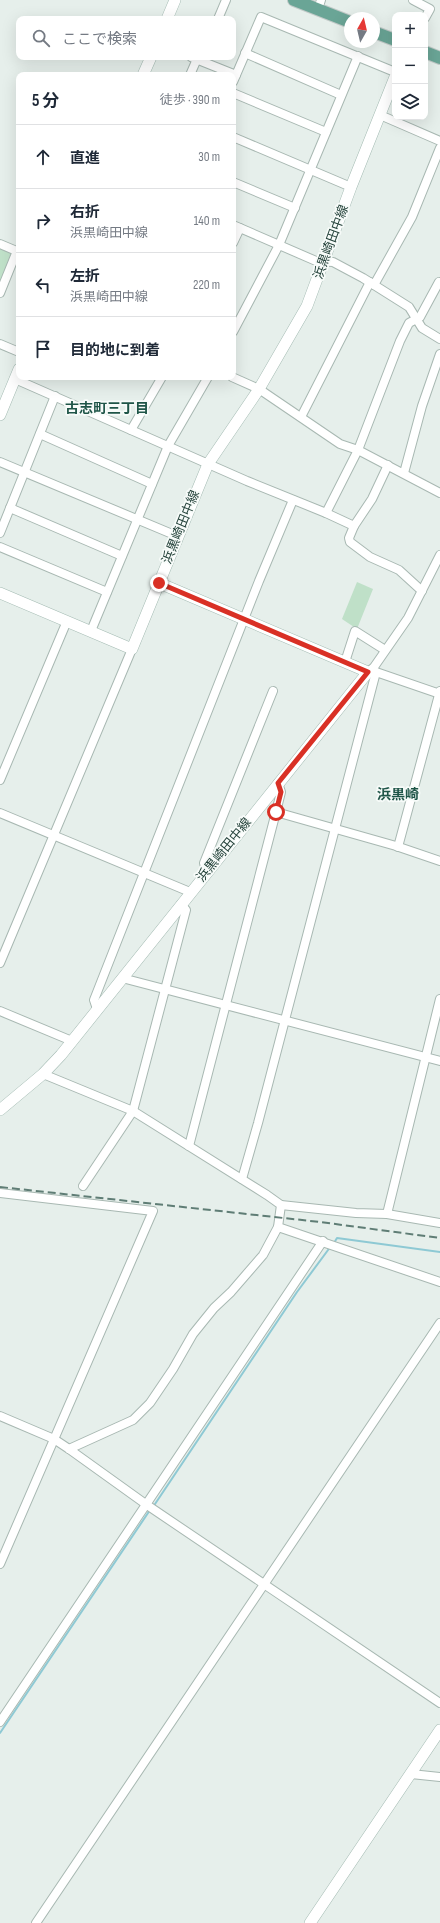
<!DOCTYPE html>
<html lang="ja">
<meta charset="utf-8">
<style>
body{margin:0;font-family:"Sofia Sans Condensed","Noto Sans JP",sans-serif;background:#f2f2f3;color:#1f2937}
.controls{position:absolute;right:12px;top:12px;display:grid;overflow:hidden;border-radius:8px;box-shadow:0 4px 16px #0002}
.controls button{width:36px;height:36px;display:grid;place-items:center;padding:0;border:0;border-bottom:1px solid #e0e1e3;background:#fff;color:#1f2937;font:20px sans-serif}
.compass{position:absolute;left:344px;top:12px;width:36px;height:36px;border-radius:50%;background:#fff;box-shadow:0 4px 16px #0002;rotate:8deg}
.stop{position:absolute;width:12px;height:12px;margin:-9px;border:3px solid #d93025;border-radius:50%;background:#fff}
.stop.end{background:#d93025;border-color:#fff;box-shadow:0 1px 4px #0008}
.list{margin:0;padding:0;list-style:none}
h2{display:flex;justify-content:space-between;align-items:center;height:52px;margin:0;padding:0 16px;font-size:17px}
h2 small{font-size:13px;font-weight:400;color:#747a83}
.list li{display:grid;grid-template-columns:26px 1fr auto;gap:12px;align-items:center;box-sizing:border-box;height:64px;padding:0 16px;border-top:1px solid #e0e1e3}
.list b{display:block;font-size:15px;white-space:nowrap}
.list p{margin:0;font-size:13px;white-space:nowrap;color:#747a83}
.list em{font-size:13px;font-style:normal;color:#747a83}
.icon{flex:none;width:22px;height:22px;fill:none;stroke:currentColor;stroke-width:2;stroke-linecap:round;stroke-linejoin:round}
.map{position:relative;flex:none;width:440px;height:1923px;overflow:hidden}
.search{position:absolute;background:#fff;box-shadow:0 4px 16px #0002;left:16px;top:16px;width:220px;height:44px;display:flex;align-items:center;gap:10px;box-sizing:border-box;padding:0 14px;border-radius:8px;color:#747a83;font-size:15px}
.panel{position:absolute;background:#fff;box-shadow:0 4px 16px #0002;left:16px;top:72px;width:220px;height:308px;border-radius:8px}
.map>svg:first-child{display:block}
.green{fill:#bfe0c8}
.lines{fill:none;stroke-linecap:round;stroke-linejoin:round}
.stream{stroke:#8ec9d4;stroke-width:2}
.street-casing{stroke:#a8b8b2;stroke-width:10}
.secondary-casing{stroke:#a4bbb3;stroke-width:12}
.primary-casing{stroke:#c2cac8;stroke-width:14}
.street{stroke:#fff;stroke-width:8}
.secondary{stroke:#fff;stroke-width:11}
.primary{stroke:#6aa596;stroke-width:12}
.rail{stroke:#5f7d75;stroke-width:2;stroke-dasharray:8 4;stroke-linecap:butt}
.route{stroke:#d93025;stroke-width:5}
.labels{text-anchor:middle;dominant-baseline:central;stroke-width:3.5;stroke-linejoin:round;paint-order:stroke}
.street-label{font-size:13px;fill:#24423a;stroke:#f7fbf9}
.neighbourhood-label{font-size:14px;font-weight:bold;fill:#1f5548;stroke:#f7fbf9}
</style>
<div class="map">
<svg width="440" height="1923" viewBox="0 0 440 1923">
<rect width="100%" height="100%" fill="#e6efeb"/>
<g class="green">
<path d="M0,241L18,249L0,286Z"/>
<path d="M357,582L373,589L357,629L342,619Z"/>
</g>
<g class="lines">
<g class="stream">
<path d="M334,1243L337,1238L440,1252"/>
<path d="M153,1507L297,1292L331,1246"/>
<path d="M0,1733L150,1510"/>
</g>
<defs>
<g id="street">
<path d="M413,0L430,9L425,18"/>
<path d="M318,9L321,0"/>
<path d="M218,19L226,0"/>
<path d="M245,53L341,95"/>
<path d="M191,57L236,75"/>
<path d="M190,75L197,59"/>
<path d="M233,82L261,17L395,72"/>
<path d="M233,93L326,132"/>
<path d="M380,115L440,141"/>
<path d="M233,137L351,187"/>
<path d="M233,182L295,208"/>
<path d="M233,225L316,261L333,262L363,278L409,307L422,328L440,339"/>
<path d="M233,243L240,228"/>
<path d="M0,244L19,252"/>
<path d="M374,285L412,217L440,148"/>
<path d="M0,293L17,251"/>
<path d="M233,332L279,245L358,56"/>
<path d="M0,344L19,352"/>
<path d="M232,377L259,389L340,444L358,450L440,493"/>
<path d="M15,379L247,481L326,513L354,526L372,499L388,465"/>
<path d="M301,417L370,282"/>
<path d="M131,430L162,377"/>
<path d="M40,434L152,484"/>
<path d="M0,462L177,536"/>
<path d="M404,473L422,406L440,354"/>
<path d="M10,508L122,556"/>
<path d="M326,513L358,450L400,341L409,323L420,317L439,282"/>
<path d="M354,526L349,538L350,542L370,557L399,570L422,591"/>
<path d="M0,533L55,396"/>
<path d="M0,547L107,592"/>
<path d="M91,631L168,446L208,377"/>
<path d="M345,662L355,631L385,650"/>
<path d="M368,672L374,667L408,618L440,555"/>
<path d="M371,672H376L440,694"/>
<path d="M0,780L67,621"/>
<path d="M278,783L281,792L276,812L396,846L440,861"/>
<path d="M0,813L190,892"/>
<path d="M398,847L440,691"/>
<path d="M206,872L204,863L273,691"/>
<path d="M0,963L132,649"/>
<path d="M122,978L440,1061"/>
<path d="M97,1009L94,1000L259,581L293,500"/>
<path d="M0,1011L72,1041"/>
<path d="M43,1074L133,1111L267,1195L281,1205L278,1227"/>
<path d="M189,1146L276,812"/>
<path d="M242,1179L258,1123L376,672"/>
<path d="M83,1186L133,1111L186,910L181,904"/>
<path d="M0,1193L153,1211L0,1564"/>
<path d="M281,1205L356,1213L387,1214L440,1223"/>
<path d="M387,1214L440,999"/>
<path d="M0,1416L54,1439L69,1449L147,1505L440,1703"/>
<path d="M69,1449L133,1420L150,1403L173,1369L193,1334L214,1308L231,1292L263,1255L278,1227L440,1282"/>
<path d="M0,1722L323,1241"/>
<path d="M411,1774L440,1777"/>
<path d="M36,1923L440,1323"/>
</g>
<g id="secondary">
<path d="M167,19L175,0"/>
<path d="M143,75L151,57"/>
<path d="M0,415L19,369"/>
<path d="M0,593L132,649L208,464L259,389L307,306L351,187L395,77"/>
<path d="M0,1110L43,1074L61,1055L368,672L159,583"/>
<path d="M310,1923L440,1730"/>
</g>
<g id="primary">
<path d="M294,0L350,22"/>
<path d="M374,32L395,40"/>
<path d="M425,52L440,58"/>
</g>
</defs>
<use href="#street" class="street-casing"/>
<use href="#secondary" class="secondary-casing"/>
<use href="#primary" class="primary-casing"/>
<use href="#street" class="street"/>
<use href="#secondary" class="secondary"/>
<use href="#primary" class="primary"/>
<path class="rail" d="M0,1187L320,1222L440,1238"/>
</g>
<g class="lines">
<path class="route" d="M159,583L368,672L278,783L281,792L276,812"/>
</g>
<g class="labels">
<g class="street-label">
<text transform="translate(331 242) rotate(-70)">浜黒崎田中線</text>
<text transform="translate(181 527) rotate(-68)">浜黒崎田中線</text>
<text transform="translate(224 850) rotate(-51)">浜黒崎田中線</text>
</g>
<g class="neighbourhood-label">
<text x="107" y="408">古志町三丁目</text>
<text x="398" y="794">浜黒崎</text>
</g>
</g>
</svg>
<div class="controls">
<button>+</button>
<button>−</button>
<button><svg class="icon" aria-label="layers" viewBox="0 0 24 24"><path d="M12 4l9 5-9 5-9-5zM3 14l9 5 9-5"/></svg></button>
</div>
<svg class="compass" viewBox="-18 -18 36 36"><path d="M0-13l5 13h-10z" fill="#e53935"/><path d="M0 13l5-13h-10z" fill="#747a83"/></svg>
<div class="stop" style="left:276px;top:812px"></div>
<div class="stop end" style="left:159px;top:583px"></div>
<div class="search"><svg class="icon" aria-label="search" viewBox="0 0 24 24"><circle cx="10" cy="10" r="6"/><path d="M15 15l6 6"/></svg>ここで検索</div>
<section class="panel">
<h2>5 分<small>徒歩 · 390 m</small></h2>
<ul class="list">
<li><svg class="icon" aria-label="ahead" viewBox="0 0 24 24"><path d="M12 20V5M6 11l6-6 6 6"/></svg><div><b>直進</b></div><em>30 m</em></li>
<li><svg class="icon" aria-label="right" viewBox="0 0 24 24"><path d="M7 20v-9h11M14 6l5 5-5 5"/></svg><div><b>右折</b><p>浜黒崎田中線</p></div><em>140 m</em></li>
<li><svg class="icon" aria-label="left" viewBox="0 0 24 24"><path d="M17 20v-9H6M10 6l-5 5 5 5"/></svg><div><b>左折</b><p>浜黒崎田中線</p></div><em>220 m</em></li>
<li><svg class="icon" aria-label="arrive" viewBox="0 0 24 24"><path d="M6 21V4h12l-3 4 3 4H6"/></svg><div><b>目的地に到着</b></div></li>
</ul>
</section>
</div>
